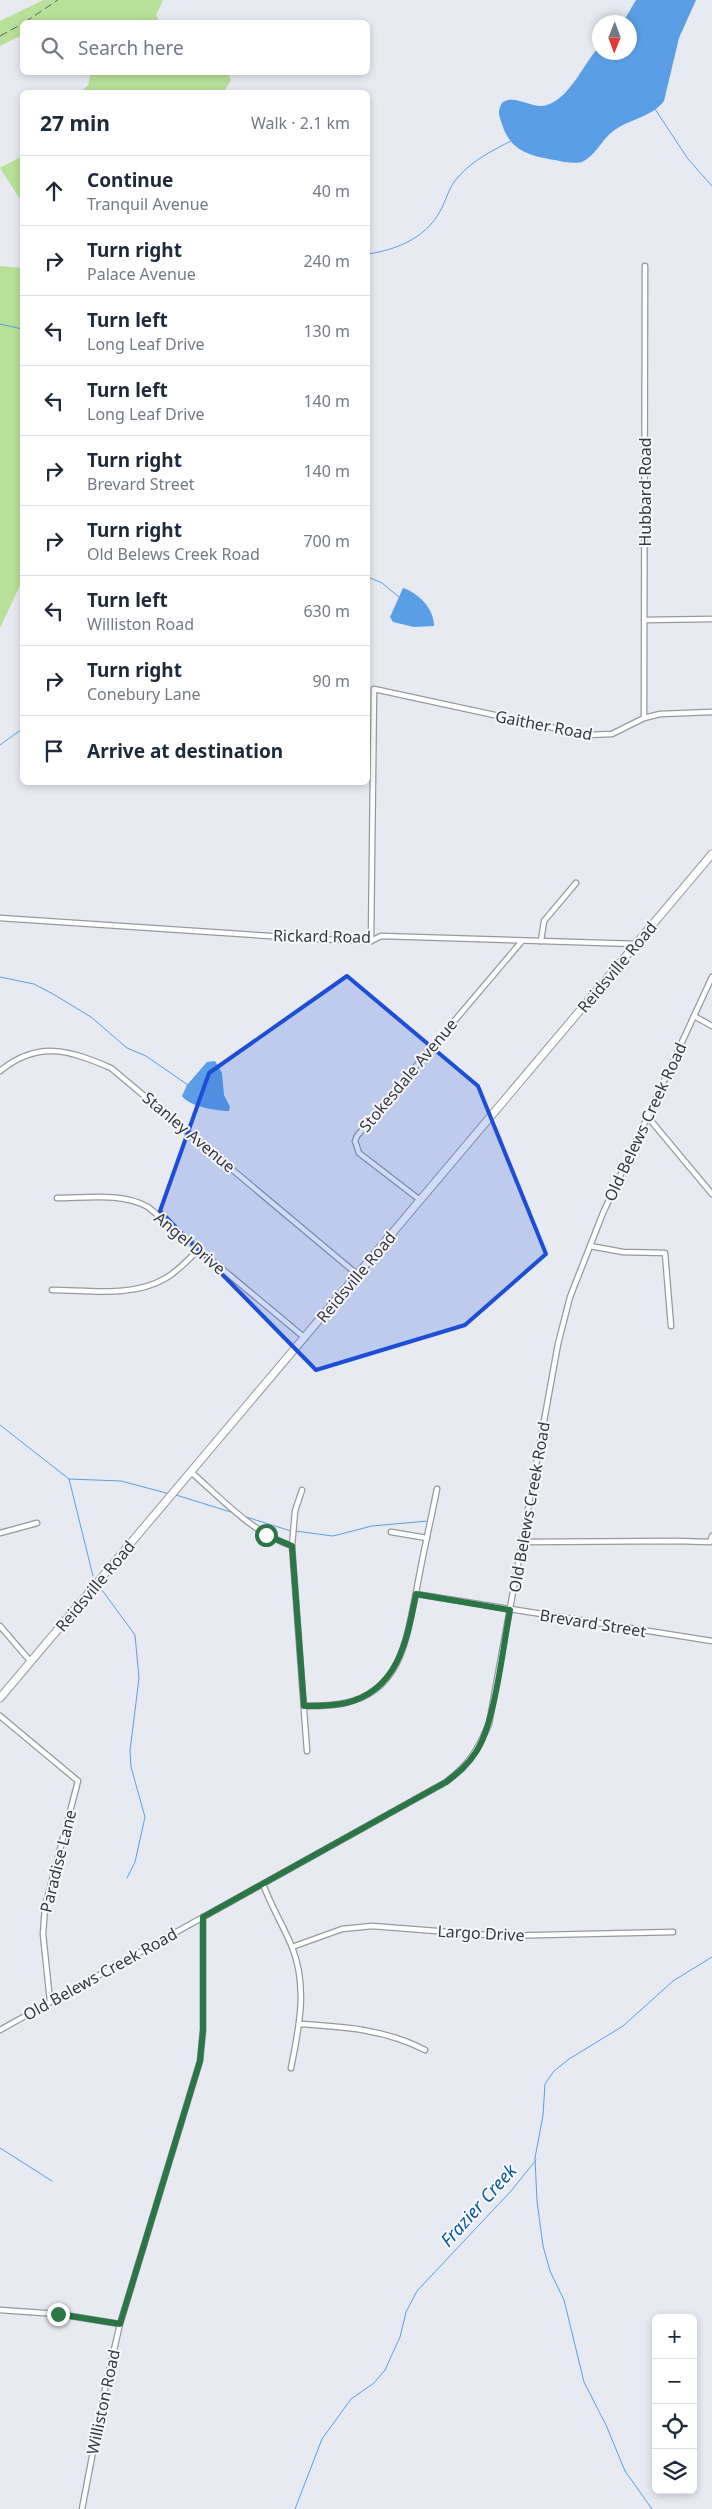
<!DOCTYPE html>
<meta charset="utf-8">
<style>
body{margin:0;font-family:"Noto Sans",sans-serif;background:#f6f6f7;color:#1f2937}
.controls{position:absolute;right:15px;bottom:15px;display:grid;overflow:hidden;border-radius:8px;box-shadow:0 2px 8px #0003}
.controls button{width:45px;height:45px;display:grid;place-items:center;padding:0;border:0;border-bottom:1px solid #e0e1e3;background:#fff;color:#1f2937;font:25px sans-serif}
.compass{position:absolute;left:592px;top:15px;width:45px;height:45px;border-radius:50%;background:#fff;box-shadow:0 2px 8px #0003;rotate:181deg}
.stop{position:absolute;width:15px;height:15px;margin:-11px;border:4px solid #2a7645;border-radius:50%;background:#fff}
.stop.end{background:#2a7645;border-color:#fff;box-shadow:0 1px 5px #0008}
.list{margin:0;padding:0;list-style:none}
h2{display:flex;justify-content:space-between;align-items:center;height:65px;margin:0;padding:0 20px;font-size:21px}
h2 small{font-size:16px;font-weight:400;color:#747a83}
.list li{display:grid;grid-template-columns:32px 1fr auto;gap:15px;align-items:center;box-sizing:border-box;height:70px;padding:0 20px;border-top:1px solid #e0e1e3}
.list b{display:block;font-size:19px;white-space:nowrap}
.list p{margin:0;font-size:16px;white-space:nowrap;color:#747a83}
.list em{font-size:16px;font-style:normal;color:#747a83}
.icon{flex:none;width:28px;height:28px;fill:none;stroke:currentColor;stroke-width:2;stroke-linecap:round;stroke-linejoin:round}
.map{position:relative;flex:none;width:712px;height:2509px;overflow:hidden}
.search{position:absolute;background:#fff;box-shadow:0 2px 8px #0003;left:20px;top:20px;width:350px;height:55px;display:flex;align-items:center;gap:12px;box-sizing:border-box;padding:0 18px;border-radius:8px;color:#747a83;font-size:19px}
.panel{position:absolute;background:#fff;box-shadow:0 2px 8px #0003;left:20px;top:90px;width:350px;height:695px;border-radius:8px}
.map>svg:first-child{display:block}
.green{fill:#b8e098}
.water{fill:#5a9fe5}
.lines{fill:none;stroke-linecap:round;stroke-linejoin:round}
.stream{stroke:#5a9fe5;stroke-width:1}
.minor-casing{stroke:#9799a0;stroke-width:7}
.highway-casing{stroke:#9799a0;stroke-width:9}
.minor{stroke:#fff;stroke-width:4.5}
.highway{stroke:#fff;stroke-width:7}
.rail{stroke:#616266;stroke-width:1;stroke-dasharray:8 4;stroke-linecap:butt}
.route{stroke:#2a7645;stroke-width:6}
.marked{fill:#1d4ed8;fill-opacity:0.2;stroke:#1d4ed8;stroke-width:4;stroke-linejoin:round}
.labels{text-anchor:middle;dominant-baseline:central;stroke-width:4;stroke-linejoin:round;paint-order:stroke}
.street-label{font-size:16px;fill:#38393c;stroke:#f6f8fe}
.water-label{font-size:18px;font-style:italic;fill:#0d5a9a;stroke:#f6f8fe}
</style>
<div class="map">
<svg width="712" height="2509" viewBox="0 0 712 2509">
<rect width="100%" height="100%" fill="#e8eaf2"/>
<g class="green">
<path d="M43,0H163L156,15L159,22H22V35L0,46V21Z"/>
<path d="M91,73H228L231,80L224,92H81L88,85Z"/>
<path d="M22,156V202L0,168Z"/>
<path d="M0,266L22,268V581L0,628Z"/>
</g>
<g class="water">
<path d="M636,0H696L679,38L664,101C651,118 628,119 612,132C602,140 594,157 582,162C574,164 563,162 555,160C530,156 510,151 502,124C499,116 497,111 502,103C514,93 533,110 547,105C571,97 583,64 599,47L600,52H630V22H623Z"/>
<path d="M403,588C418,593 434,608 434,626L414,627L393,622L390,617Z"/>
<path d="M215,1061L222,1073L224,1095L230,1107L229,1111C217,1111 188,1106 182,1096L187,1085L207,1062Z"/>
</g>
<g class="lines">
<g class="stream">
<path d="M655,109L688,159L712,186"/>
<path d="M368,254C395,250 424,239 439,213C447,200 448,187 459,176C472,161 493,150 511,141"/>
<path d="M0,324L22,329"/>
<path d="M368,577L382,583L399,597"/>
<path d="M0,745L22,729"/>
<path d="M0,977L34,984L53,994L91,1017L127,1048L146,1056L188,1085"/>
<path d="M0,1425L69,1479L93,1576"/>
<path d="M69,1479L121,1481L170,1494"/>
<path d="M176,1495L234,1513"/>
<path d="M243,1516L291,1531"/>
<path d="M295,1531L333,1536L372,1526L428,1521"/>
<path d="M102,1590L135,1635L139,1678L130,1751L131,1767L145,1817L135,1862L127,1878"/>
<path d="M0,2148L52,2181"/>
<path d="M295,2509L322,2439L351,2399L374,2383L385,2370L400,2337L406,2312L417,2291L511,2191L536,2160"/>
<path d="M652,2509L625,2471L606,2425L584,2382L564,2300L550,2271L543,2246L537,2201L535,2158L543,2115L545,2084L554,2071L569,2059L623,2026L673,1981L712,1957"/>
</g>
<defs>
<g id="minor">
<path d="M645,620L712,619"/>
<path d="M644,718L645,266"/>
<path d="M0,918L315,939L371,941L381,936L637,944"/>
<path d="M371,941L374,689L587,735L612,734L644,718L660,714L712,712"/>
<path d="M541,941L544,921L576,883"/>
<path d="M694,1016L712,1026"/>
<path d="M0,1071C38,1040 69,1050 111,1068L358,1275"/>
<path d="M647,1116L712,1194"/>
<path d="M57,1198C86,1198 122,1192 148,1207L305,1338"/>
<path d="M420,1200L359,1153L355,1141L357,1136L522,941"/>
<path d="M590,1246L623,1252L665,1253L671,1326"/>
<path d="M52,1290C89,1290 132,1298 166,1278C178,1271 188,1260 198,1250"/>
<path d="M191,1472C223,1500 251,1532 292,1546"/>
<path d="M302,1490L295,1511L292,1546L307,1751"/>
<path d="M391,1532L427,1538"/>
<path d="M0,1533L37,1523"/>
<path d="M523,1542L676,1541L710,1542L712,1536"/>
<path d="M416,1594L712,1641"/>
<path d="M0,1626L31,1662"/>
<path d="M304,1706C317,1706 332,1706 345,1703C401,1691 406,1640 416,1593C422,1558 430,1524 437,1489"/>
<path d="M0,1716L78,1781L45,1907L43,1934L50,2001"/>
<path d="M263,1884C271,1906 283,1925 292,1947C308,1987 299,2028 291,2068"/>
<path d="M292,1947L342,1929L372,1926L501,1936L673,1932"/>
<path d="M300,2024C344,2027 385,2029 425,2050"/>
<path d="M0,2030L446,1782C469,1764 477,1752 489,1724L558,1344L570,1297L603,1213L712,977"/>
<path d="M0,2310L58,2314L120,2324"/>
<path d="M82,2509L105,2389L120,2324L200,2061L203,2030V1917"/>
</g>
<path id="highway" d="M0,1698L712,854"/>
</defs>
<use href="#minor" class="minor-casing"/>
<use href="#highway" class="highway-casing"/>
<use href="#minor" class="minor"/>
<use href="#highway" class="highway"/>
<g class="rail">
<path d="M25,22L58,0"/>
<path d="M0,36L22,24"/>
</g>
</g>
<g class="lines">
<path class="route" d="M58,2314L120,2324L200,2061L203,2030V1917L446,1782C458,1773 468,1765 476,1752C495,1724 503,1646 510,1610L416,1594C407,1639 399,1690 346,1703C332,1706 317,1706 304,1706L292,1546L266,1535"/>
</g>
<path class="marked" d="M347,976L478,1086L546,1254L465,1325L316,1370L160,1211L209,1073Z"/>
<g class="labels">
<g class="street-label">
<text transform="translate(645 492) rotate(-90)">Hubbard Road</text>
<text transform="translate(544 725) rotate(11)">Gaither Road</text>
<text transform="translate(322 936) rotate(1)">Rickard Road</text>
<text transform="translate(617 967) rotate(-50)">Reidsville Road</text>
<text transform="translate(408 1075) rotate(-50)">Stokesdale Avenue</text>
<text transform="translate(645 1122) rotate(-65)">Old Belews Creek Road</text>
<text transform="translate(189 1132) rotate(40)">Stanley Avenue</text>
<text transform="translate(190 1243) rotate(40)">Angel Drive</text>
<text transform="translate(356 1277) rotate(-50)">Reidsville Road</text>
<text transform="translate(529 1507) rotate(-80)">Old Belews Creek Road</text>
<text transform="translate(95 1586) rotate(-50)">Reidsville Road</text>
<text transform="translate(593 1623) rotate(9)">Brevard Street</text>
<text transform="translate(58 1861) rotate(-76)">Paradise Lane</text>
<text transform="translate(481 1933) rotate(3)">Largo Drive</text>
<text transform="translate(100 1974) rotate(-29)">Old Belews Creek Road</text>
<text transform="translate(103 2402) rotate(-78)">Williston Road</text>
</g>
<g class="water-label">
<text transform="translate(478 2205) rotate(-48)">Frazier Creek</text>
</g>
</g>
</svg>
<div class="controls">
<button>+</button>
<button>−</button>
<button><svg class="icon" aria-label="locate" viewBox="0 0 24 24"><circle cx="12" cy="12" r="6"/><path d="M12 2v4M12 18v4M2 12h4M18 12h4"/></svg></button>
<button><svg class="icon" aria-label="layers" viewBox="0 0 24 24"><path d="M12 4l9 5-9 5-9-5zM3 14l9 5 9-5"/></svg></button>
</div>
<svg class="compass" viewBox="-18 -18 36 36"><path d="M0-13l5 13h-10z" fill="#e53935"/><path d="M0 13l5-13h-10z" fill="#747a83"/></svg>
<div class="stop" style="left:266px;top:1535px"></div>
<div class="stop end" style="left:58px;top:2314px"></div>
<div class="search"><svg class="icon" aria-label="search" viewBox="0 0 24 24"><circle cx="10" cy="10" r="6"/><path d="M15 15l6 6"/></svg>Search here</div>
<section class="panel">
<h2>27 min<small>Walk · 2.1 km</small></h2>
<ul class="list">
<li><svg class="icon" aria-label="ahead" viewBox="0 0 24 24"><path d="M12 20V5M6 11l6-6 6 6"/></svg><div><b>Continue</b><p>Tranquil Avenue</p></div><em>40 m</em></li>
<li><svg class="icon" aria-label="right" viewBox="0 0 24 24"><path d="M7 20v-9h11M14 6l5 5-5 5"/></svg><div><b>Turn right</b><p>Palace Avenue</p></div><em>240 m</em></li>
<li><svg class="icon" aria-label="left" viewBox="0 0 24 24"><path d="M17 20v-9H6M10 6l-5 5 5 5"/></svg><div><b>Turn left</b><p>Long Leaf Drive</p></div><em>130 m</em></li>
<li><svg class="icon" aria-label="left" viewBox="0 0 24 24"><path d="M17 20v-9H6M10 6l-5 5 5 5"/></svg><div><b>Turn left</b><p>Long Leaf Drive</p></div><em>140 m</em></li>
<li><svg class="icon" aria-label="right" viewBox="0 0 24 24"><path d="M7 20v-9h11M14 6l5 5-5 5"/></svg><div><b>Turn right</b><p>Brevard Street</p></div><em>140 m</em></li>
<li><svg class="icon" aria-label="right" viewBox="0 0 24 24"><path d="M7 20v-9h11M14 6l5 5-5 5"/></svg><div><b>Turn right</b><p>Old Belews Creek Road</p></div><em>700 m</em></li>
<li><svg class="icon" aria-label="left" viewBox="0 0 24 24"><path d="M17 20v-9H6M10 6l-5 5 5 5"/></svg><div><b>Turn left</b><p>Williston Road</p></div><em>630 m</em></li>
<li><svg class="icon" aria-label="right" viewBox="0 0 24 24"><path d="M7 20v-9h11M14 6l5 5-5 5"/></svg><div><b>Turn right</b><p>Conebury Lane</p></div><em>90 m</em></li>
<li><svg class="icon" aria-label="arrive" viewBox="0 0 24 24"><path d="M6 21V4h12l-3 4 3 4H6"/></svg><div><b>Arrive at destination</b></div></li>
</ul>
</section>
</div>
